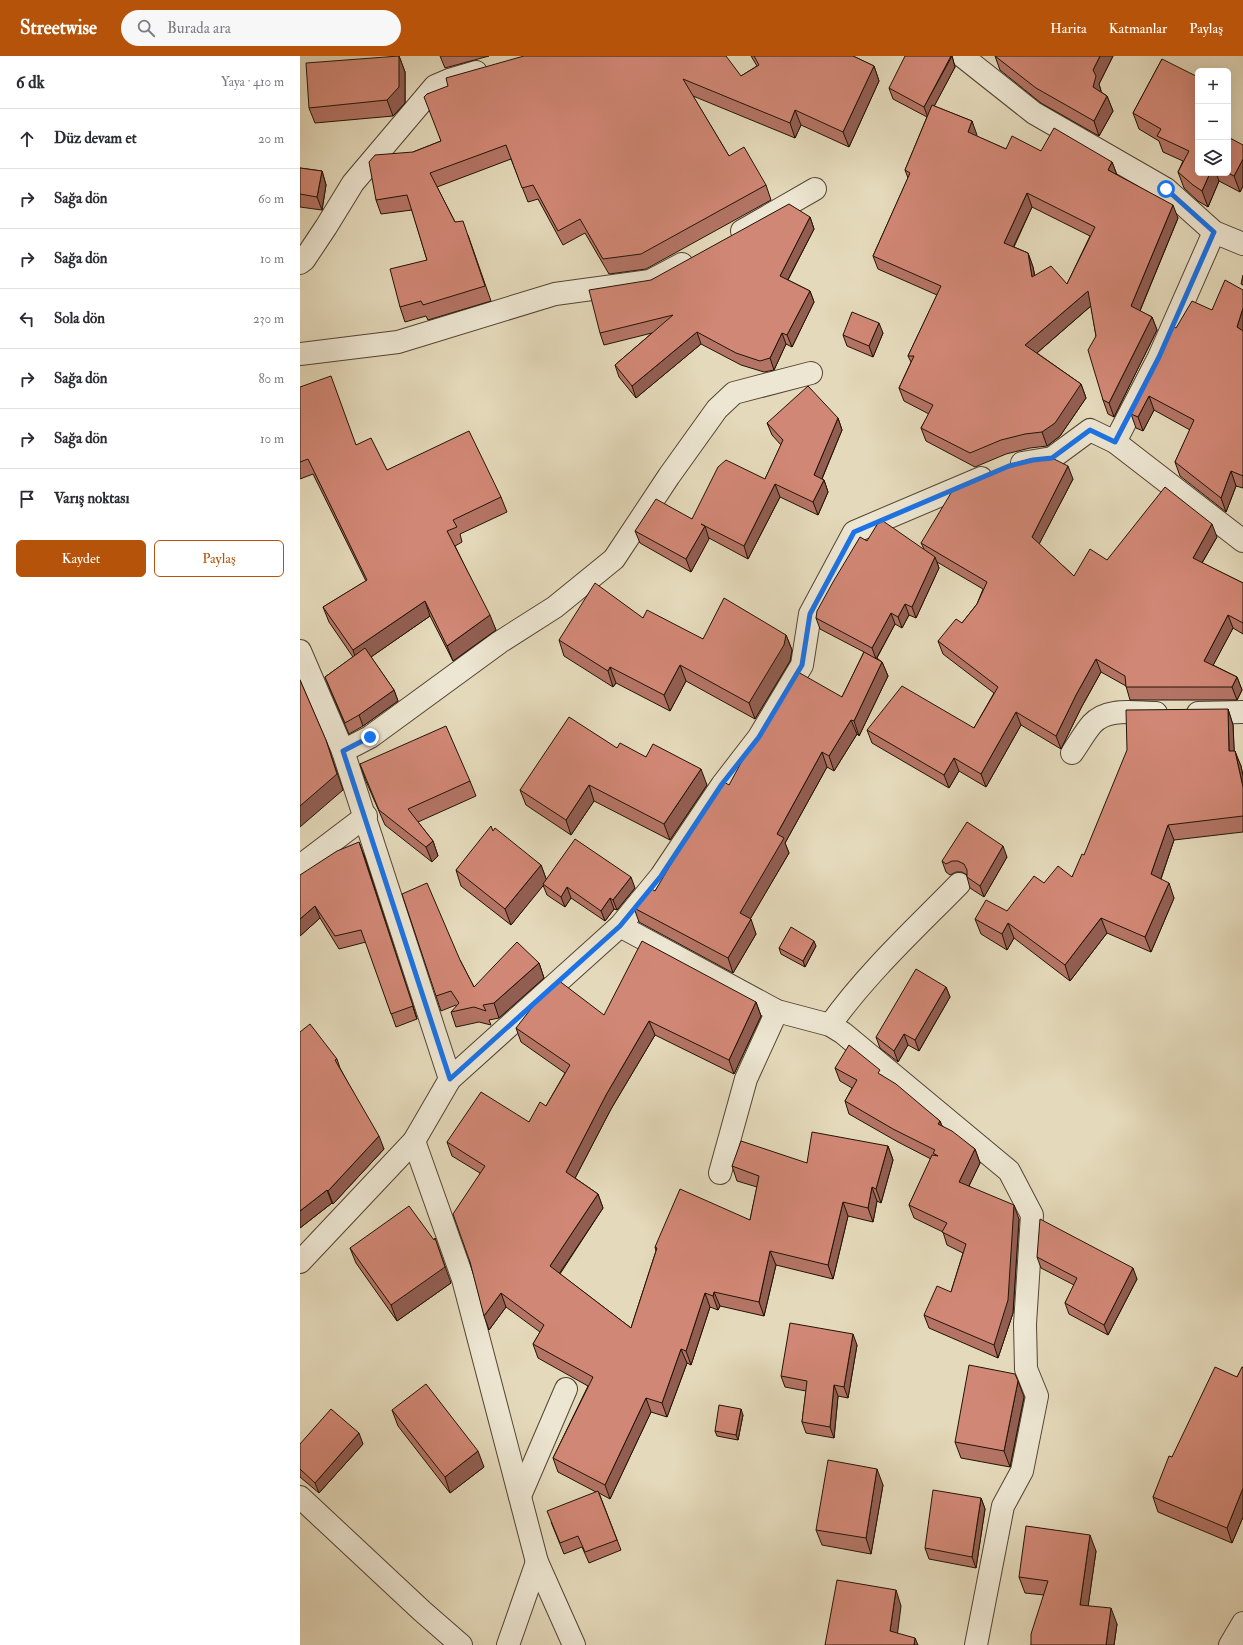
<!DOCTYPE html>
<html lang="tr">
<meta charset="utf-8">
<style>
body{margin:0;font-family:"IM FELL Double Pica",serif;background:#f7f7f7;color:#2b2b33}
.controls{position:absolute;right:12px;top:12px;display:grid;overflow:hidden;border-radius:6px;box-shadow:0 4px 16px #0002}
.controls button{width:36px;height:36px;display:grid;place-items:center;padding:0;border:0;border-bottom:1px solid #e1e1e2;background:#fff;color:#2b2b33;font:20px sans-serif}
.stop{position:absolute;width:12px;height:12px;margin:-9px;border:3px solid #1a73e8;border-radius:50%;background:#fff}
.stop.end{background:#1a73e8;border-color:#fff;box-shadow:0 1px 4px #0008}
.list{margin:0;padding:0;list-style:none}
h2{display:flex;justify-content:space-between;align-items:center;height:52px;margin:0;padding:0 16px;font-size:17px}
h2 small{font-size:13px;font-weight:400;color:#7c7c81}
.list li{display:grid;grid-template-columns:26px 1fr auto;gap:12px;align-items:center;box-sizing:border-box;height:60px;padding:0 16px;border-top:1px solid #e1e1e2}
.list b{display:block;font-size:15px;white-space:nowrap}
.list em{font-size:13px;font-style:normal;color:#7c7c81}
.actions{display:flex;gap:8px;padding:12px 16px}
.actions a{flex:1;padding:9px 0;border:1px solid #b45309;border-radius:6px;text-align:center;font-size:14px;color:#b45309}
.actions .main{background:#b45309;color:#fff}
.icon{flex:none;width:22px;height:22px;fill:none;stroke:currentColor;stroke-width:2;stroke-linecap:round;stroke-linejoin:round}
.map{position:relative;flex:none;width:943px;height:1589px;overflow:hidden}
header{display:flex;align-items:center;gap:24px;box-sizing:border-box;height:56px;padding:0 20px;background:#b45309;color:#fff}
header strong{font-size:19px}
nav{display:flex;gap:22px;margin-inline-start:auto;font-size:14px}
.search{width:280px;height:36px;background:#f7f7f7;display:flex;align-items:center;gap:10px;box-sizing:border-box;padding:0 14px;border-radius:22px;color:#7c7c81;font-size:15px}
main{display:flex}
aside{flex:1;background:#fff}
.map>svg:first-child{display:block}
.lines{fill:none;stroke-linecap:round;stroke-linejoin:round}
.minor-casing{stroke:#534432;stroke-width:24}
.minor{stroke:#ede6d2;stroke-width:22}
.wall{fill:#b47465;stroke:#231304;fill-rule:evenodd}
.shaded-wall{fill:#925e52;stroke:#231304}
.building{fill:#d18775;stroke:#231304;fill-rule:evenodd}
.route{stroke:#1a73e8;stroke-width:5}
</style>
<header>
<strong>Streetwise</strong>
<div class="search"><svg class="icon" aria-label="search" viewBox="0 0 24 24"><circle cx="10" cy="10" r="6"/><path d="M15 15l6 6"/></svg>Burada ara</div>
<nav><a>Harita</a><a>Katmanlar</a><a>Paylaş</a></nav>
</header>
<main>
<aside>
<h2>6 dk<small>Yaya · 410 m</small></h2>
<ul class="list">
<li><svg class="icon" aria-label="ahead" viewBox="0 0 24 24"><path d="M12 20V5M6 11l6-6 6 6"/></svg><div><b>Düz devam et</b></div><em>20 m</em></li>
<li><svg class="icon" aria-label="right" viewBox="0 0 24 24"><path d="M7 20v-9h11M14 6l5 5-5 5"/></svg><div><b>Sağa dön</b></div><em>60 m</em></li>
<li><svg class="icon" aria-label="right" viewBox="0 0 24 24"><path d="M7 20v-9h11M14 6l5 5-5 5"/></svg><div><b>Sağa dön</b></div><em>10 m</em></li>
<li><svg class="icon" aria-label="left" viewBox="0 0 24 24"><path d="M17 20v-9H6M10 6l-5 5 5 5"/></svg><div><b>Sola dön</b></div><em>230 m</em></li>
<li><svg class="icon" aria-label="right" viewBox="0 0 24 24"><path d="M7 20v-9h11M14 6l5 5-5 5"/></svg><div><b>Sağa dön</b></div><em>80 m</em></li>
<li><svg class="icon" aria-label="right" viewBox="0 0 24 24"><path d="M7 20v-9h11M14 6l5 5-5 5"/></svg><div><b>Sağa dön</b></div><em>10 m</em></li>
<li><svg class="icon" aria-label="arrive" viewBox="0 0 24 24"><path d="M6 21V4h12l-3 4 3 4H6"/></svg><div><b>Varış noktası</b></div></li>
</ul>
<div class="actions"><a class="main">Kaydet</a><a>Paylaş</a></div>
</aside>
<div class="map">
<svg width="943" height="1589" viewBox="0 0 943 1589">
<rect width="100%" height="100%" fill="#e4d9ba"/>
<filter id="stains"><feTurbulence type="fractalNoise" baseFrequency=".005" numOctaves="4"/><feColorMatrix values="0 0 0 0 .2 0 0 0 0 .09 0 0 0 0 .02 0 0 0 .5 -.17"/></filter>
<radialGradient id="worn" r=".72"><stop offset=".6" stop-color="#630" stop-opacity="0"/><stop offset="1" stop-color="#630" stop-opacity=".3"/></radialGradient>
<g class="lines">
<defs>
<g id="minor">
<path d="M662,0L734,57L866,133L914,176L943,188"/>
<path d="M442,175L515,133"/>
<path d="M0,207L4,204L26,171L53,127L135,30L149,24L176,16"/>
<path d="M0,298L98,286L255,238L350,225L382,208"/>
<path d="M815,386L943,485"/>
<path d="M722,407L752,402L790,374L815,386L859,301L914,176"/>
<path d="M0,595L43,695L150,1023"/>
<path d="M898,657L943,656"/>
<path d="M43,695L70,681L200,586L255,551L314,503L369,420L417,353L434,337L511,317"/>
<path d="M772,697C779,687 785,676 792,668C807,651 835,657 856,657"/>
<path d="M0,810L66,760"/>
<path d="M320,870L477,955L530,969L543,977L709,1115L732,1159L725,1268L726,1313L737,1340L722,1415L703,1450L676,1589"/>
<path d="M530,969C567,917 615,873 659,828"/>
<path d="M114,1085L163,1223L237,1506L274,1589"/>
<path d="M420,1117L446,1023L477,955"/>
<path d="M0,1206L114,1085L150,1023L320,870L361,820L422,729L459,681L502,609L510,558L554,476L681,422"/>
<path d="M220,1440L266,1333"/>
<path d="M0,1441L122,1555L161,1589"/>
<path d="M208,1589L237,1506"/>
<path d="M930,1589L943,1567"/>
</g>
</defs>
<use href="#minor" class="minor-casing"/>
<use href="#minor" class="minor"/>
</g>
<g class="wall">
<path d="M99,0L105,16V47L93,60L15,67L9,52Z"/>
<path d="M140,0H189L145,12Z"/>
<path d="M451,0H553L574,10L579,25L549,91L501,69L495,82L393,40L429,100L466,129L471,144L346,213L309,218L285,177L263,189L238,143L228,146L211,103L137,131L155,166L168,179L191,245L128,264L126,260L105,266L100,251L127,204L112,154L81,158L76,144L113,96L141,85L127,38L441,20L457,10Z"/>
<path d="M652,0L655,11L634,50L672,65L676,80L706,93L741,95L812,106L817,119L878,162L840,255L852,261L857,274L814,361L808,358L803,344L796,280L791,250L737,297L781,328L786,342L760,380L747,390L730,392L706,398L675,411L626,385L621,372L629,358L604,345L599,332L611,306L608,300L637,239L578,213L573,200L608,122L605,114L627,61L593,43L589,32ZM732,151L790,180L767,228L735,220L733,211L728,197L714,191Z"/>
<path d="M695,0H813L799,28L801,35V36L807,40L813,55L799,80L741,47L700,14Z"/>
<path d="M862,3L898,117H928L943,89V130L940,136L919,125L908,151L898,145L884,132L878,116L883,105L863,96L859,85L839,73L833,57Z"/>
<path d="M0,112L22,115L26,129L22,154L0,151Z"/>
<path d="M510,161L514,173L488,224L510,235L514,246L492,291L486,288L474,314L464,316L441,309L401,288L336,342L319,321L315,309L352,277L304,289L300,277L351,224Z"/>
<path d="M943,234V432L936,430L926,456L880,420L875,406L890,374L854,354L843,375L836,372L831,358L876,272L912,254Z"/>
<path d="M583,277L573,301L547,290L543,279Z"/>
<path d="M0,331L56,389L87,414L201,441L207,456L160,478L162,486L155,490L196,574L153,605L130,560L71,601L94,634L98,645L63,670L49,678L29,631L25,621L53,601L29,566L23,551L66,525L13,418L0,423Z"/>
<path d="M538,362L542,374L522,423L524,424L528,436L518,459L480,441L448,503L409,482L391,516L340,487L335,475L392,463L465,423L481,389L472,379L467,367Z"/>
<path d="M773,423L739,488L774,520L807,504L917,481L902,507L943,527V578L933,572L913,609L937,621L942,634L937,644H830L826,630L801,616L781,652L761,693L721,669L686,731L659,715L649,732L572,687L567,674L674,672L694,637L643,598L638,585L662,567L677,548L683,533L637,506L639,512L616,562L609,559L602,572L595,568L577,602L582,606L588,620L559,680L557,678L534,715L527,711L485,787L489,797L450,863L456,878L433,917L339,866L334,852L355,835L429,729L542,641L564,596L520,573L516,562L567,485L624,493L621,487Z"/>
<path d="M343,562L403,583L486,579L492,594L490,605L455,663L386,625L370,655L316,627L313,631L264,600L259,584Z"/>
<path d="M928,653L933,669L934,695L941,710L943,720V776L874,784L861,823L874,842L851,896L807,877L770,925L714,882L707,894L681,878L675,863L707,855L744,827L772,821L784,799Z"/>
<path d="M317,692L346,701L407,729L370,784L294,745L271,779L226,749L220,734Z"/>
<path d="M60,708L170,725L176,740L118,766L133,785L138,800L132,806L85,769L65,723Z"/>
<path d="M193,775L241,809L246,823L335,832L317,854L314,853L305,865L271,842L265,851L247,839L243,829L211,869L161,830L156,814Z"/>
<path d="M64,799L117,963L96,971L66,886L39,893L20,862L0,880V819Z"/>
<path d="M707,801L684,841L670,832L667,821V819L662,816H656L650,819L646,816L642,805Z"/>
<path d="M516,890L505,911L481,898L479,892Z"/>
<path d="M160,904L174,931L239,907L244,922L199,962L189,964L191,969L179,966L156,971L151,956L157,950L156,949L141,955L136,940Z"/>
<path d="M646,931L650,941L619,995L608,989L598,1006L580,992L576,981Z"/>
<path d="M456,946L461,960L434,1018L355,979L311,1053L275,1122L298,1138L303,1152L260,1218L331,1272L356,1195L355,1191L450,1164L457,1131L437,1125L432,1110L507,1107L588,1090L593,1104L581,1147L577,1145L573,1166L548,1160L533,1223L476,1209L464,1260L420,1250L418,1254L410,1251L391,1309L387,1307L367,1361L351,1356L310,1443L299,1437L321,1494L289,1507L282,1491L264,1498L251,1466L296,1436L258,1416L253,1402L288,1330L238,1302L233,1288L240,1276L206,1251L189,1274L170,1206L180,1117L152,1100L147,1086L229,1066L246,1050L265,1017L221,986L216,972L304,959Z"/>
<path d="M0,976L37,1003L40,1012L84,1093L33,1148L32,1147L0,1172Z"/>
<path d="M535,1012L581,1019L640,1065L642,1070L675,1093L680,1107L669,1130L719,1163L713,1257L698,1302L629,1272L624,1259L651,1236L663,1197L647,1189L643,1176L614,1162L609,1149L631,1103L598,1086L549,1058L545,1045L552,1032L540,1025Z"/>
<path d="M50,1192L151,1227L97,1265L56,1207Z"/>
<path d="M737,1201L837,1223L808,1279L769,1258L765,1247L774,1229L741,1212Z"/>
<path d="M557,1289L548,1342L538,1340L534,1382L506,1377L502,1366L506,1335L485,1331L481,1320Z"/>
<path d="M943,1311V1461L932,1487L858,1456L853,1441L872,1401L937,1321Z"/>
<path d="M724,1341L710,1411L661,1402L655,1386Z"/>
<path d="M92,1354L184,1411L150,1437L98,1370Z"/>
<path d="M443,1359L438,1384L417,1380L415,1375Z"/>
<path d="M0,1388H63L19,1437L0,1421Z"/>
<path d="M583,1429L571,1498L522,1489L516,1474Z"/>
<path d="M681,1442L685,1453L676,1512L629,1503L625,1492Z"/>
<path d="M796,1495L788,1550L817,1568L814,1589H731L744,1539L725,1537L719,1521Z"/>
</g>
<g class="shaded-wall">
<path d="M99,0L105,16V47L93,60L87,44Z"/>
<path d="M652,0L655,11L628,62L624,51Z"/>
<path d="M800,0H813L799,28L801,35L798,45L793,31V14Z"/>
<path d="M574,10L579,25L549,91L543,76Z"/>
<path d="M807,40L813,55L799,80L794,65Z"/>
<path d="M495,54L501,69L495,82L490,67Z"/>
<path d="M672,65L677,79L673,90L668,76Z"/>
<path d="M943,103V130L940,136L934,120Z"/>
<path d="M812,106L817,119L808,114Z"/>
<path d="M22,115L26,129L22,154L17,141Z"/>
<path d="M910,117H916L919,125L908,151L902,135Z"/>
<path d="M727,137L732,151L709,200L704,187Z"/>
<path d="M873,149L878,162L836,264L831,250Z"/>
<path d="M510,161L514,173L484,231L480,220Z"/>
<path d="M728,197L733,211L737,235L732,221Z"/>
<path d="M510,235L514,246L492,291L487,279Z"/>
<path d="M788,235L793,248L730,303L725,289Z"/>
<path d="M943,252V282L937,271Z"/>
<path d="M852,261L857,274L814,361L809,347Z"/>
<path d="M579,267L583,277L573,301L569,290Z"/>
<path d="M397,276L401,288L336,342L332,330Z"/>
<path d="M482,277L486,288L474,314L470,302Z"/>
<path d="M781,328L786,342L760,380L747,390L742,376Z"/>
<path d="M849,340L854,354L843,375L838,361Z"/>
<path d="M538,362L542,374L518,432L514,419Z"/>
<path d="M768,410L773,423L736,494L732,481Z"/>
<path d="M931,415L936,430L926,456L921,442Z"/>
<path d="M524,424L528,436L518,459L513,446Z"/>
<path d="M475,428L480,441L448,503L444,490Z"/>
<path d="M912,468L917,481L897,515L893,502Z"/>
<path d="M405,470L409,483L391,516L386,503Z"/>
<path d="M635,501L639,512L616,562L612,551Z"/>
<path d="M125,545L130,560L58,610L53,594Z"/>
<path d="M605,548L609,559L602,572L598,561Z"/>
<path d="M591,557L595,568L576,603L572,592Z"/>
<path d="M190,559L196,574L153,605L147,590Z"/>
<path d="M928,559L933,572L909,617L904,605Z"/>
<path d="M486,579L492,594L490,605L455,663L449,647Z"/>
<path d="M796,603L801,616L781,652L761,693L756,680L776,639Z"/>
<path d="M582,606L588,620L559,680L554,665Z"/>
<path d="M380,609L386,625L370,655L364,639Z"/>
<path d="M310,611L316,627L313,631L308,615Z"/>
<path d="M937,621L942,634L937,644L932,631Z"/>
<path d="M94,634L98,645L63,670L59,659Z"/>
<path d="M928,653L933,669L935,710L929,695Z"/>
<path d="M716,656L721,669L686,731L681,718Z"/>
<path d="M551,664L557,678L534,715L529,700Z"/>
<path d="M26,684L43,734L0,771V750Z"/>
<path d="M935,695L941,710L943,720V731Z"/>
<path d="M522,696L527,711L485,787L489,797L445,872L440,857L477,778Z"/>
<path d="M654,702L659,715L649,732L644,719Z"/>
<path d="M401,713L407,729L370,784L364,768Z"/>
<path d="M289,729L294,745L271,779L266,764Z"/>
<path d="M868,769L874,784L857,834L851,818Z"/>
<path d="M133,785L138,800L132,806L126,791Z"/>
<path d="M59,786L64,799L117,963L113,950Z"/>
<path d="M703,790L707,801L684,841L680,830Z"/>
<path d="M241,809L247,825L211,869L205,853Z"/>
<path d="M331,821L335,832L317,854L313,844Z"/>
<path d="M869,827L874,842L851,896L845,881Z"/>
<path d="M267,831L271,842L265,851L261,841Z"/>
<path d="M310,842L314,853L305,865L301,855Z"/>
<path d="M15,850L20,862L0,880V863Z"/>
<path d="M801,862L807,877L770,925L765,909Z"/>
<path d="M451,863L456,878L433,917L428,902Z"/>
<path d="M708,867L714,882L707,894L702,878Z"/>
<path d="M514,885L516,890L505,911L503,905Z"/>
<path d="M239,907L244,922L199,962L194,947Z"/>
<path d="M646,931L650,941L619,995L615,984Z"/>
<path d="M456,946L461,960L434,1018L429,1004Z"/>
<path d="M349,965L355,979L311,1053L271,1130L266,1116L306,1039Z"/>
<path d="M604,978L608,989L598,1006L594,995Z"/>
<path d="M640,1065L645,1078L638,1068Z"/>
<path d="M79,1080L84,1093L33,1148L28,1135Z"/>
<path d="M588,1090L593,1104L581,1147L576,1133Z"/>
<path d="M675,1093L680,1107L664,1140L659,1126Z"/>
<path d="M572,1131L577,1145L573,1166L568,1152Z"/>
<path d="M27,1134L32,1147L0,1172V1155Z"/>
<path d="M298,1138L303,1152L255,1224L250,1210Z"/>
<path d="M543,1146L548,1160L533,1223L528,1209Z"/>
<path d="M714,1149L719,1163L713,1257L698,1302L694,1289Z"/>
<path d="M135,1182L151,1227L97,1265L91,1249Z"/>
<path d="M470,1195L476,1209L464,1260L459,1246Z"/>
<path d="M833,1212L837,1223L808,1279L804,1269Z"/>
<path d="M414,1236L420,1250L418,1254L413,1240Z"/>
<path d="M201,1237L206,1251L189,1274L184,1260Z"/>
<path d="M405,1237L410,1251L391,1309L386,1295Z"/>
<path d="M553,1278L557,1289L548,1342L544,1331Z"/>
<path d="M381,1293L387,1307L367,1361L362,1347Z"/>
<path d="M718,1325L724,1341L710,1411L704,1395Z"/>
<path d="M534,1329L538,1340L534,1382L530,1371Z"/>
<path d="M346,1342L351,1356L310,1443L305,1429Z"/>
<path d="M441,1353L443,1359L438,1384L436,1379Z"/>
<path d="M59,1377L63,1388L19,1437L15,1427Z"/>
<path d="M178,1395L184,1411L150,1437L145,1421Z"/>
<path d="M577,1413L583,1429L571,1498L566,1482Z"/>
<path d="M943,1432V1461L932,1487L927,1472Z"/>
<path d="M681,1442L685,1453L676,1512L672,1501Z"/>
<path d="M790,1479L796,1495L786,1565L780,1549Z"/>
<path d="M596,1534L601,1550L596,1589L590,1575Z"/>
<path d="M811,1552L817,1568L814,1589H806Z"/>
<path d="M615,1582L618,1589H614Z"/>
</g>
<g class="building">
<path d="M99,0V31L87,44L9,52L6,7Z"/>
<path d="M224,0H426L441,20L459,9L454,0H553L574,10L543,76L495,54L490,67L383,23L429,100L444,91L466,129L341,198L303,203L280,163L258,175L233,129L222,132L206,89L130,117L155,166L163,165L185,230L123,249L121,245L100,251L90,213L127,204L107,139L76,144L69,106L75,99L113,96L141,85L124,41L127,38L148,30L146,22Z"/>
<path d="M605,0H651L624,51L589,32Z"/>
<path d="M695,0H800L793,14L796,20L793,31L807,40L794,65L736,32Z"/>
<path d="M862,3L898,21V117H910L902,135L893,129L878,116L889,95L857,80L861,73L833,57Z"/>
<path d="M632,49L672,65L668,76L706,93L712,80L741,95L754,72L812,106L808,114L873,149L831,250L852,261L809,347L803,344L788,294L796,280L788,235L725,289L781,328L755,367L742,376L725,378L701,384L670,397L621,372L633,349L599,332L614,300H608L641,230L573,200L610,117L605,114ZM727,137L795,171L767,228L751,210L732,221L728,197L704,187Z"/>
<path d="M928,81L943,89V103L934,120L928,117Z"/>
<path d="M0,112L22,115L17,141L0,138Z"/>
<path d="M489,148L510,161L480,220L510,235L487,279L482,277L470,302L460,305L436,297L397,276L332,330L315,309L373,259L300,277L289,234L351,224Z"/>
<path d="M943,219V229L941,228Z"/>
<path d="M925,224L943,234V252L937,271L943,275V420L931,415L921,442L875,406L894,364L849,340L838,361L831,358L874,271L876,272L892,245L912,254Z"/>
<path d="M552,256L579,267L569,290L543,279Z"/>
<path d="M31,320L56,389L71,382L87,414L169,375L201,441L153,464L157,471L147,475L190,559L147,590L125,545L53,594L23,551L67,524L8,403L0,406V331Z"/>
<path d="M508,330L538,362L514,419L524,424L513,446L475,428L444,490L401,468L405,470L386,503L335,475L356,443L392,463L418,411L426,404L465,423L483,384L467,367Z"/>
<path d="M750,401L768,410L732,481L774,520L790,493L807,504L865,431L912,468L893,502L943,527V567L928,559L904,605L937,621L932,631H826L825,620L796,603L776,639L756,680L716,656L681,718L654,702L644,719L567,674L602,630L674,672L698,631L638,585L656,563L662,567L677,548L687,526L621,487L654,432L708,409L730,403Z"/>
<path d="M583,465L635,501L612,551L605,548L598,561L591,557L572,592L516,562L517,555L533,526L560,481L567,485L578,467Z"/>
<path d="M295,527L343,562L347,554L403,583L424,542L486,579L484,589L449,647L380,609L364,639L310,611L308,615L259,584Z"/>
<path d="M65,592L94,634L59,659L45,667L25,621Z"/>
<path d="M564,596L582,606L554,665L551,664L529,700L522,696L477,778L484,782L440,857L451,863L428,902L334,852L350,832L355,835L387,781L424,726L429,729L448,694L464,673L498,616L542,641Z"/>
<path d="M0,624L26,684L37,718L0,750Z"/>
<path d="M928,653L929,695H935L943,731V760L868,769L851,818L869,827L845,881L801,862L765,909L708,867L702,878L675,863L686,844L707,855L734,820L744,827L758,810L772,821L782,798L784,799L827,694L826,654Z"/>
<path d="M269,661L317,692L320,687L346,701L353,688L401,713L364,768L289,729L266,764L220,734Z"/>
<path d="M146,670L170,725L108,753L133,785L126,791L79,754L60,708Z"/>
<path d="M667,766L703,790L680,830L667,821V814L664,808L658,805H652L646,808L642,805Z"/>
<path d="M191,770L193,775L195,772L241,809L205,853L156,814Z"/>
<path d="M275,783L331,821L313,844L310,842L301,855L267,831L261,841L243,828Z"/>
<path d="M59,786L113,950L91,958L61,874L35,880L15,850L0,863V819L37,795Z"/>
<path d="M127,827L160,904L174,931L217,886L239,907L194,947L183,949L186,955L174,951L151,956L159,947L151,935L136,940L102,838Z"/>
<path d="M491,871L514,885L503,905L479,892Z"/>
<path d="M342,885L456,946L429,1004L349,965L306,1039L266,1116L298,1138L250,1210L331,1272L357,1192L355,1191L380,1133L450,1164L459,1120L432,1110L441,1085L507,1107L512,1076L588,1090L576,1133L572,1131L568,1152L543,1146L528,1209L470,1195L459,1246L414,1236L413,1240L405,1237L386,1295L381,1293L362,1347L346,1342L305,1429L253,1402L293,1321L233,1288L244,1269L201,1237L184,1260L170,1206L153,1158L185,1110L147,1086L181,1036L229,1066L240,1046L246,1050L270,1009L216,972L241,940L258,924L304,959Z"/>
<path d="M616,913L646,931L615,984L604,978L594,995L576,981Z"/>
<path d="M10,968L37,1003L35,1004L79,1080L28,1135L27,1134L0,1155V976Z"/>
<path d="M549,989L580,1014L578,1017L596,1028L640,1065L638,1068L652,1075L675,1093L659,1126L714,1149L708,1244L694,1289L624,1259L637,1230L651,1236L666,1188L642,1176L647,1167L609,1149L632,1099L638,1100L633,1097L635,1094L593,1073L545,1045L557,1024L535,1012Z"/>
<path d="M109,1150L134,1184L135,1182L145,1211L91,1249L50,1192Z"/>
<path d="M740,1163L833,1212L804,1269L765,1247L777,1222L737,1201Z"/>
<path d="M490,1267L553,1278L544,1331L534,1329L530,1371L502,1366L507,1325L481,1320Z"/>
<path d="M669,1309L715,1318L718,1325L704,1395L655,1386Z"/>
<path d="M915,1311L937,1321L942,1311H943V1432L927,1472L853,1441L869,1400L872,1401Z"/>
<path d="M126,1328L178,1395L145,1421L92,1354Z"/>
<path d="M419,1349L441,1353L436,1379L415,1375Z"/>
<path d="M31,1353L59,1377L15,1427L0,1413V1388Z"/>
<path d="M528,1404L577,1413L566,1482L516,1474Z"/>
<path d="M633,1434L681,1442L672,1501L625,1492Z"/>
<path d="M298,1435L317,1484L285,1496L278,1480L260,1487L247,1455Z"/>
<path d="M726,1470L790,1479L780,1549L811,1552L806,1589H731V1578L748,1525L719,1521Z"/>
<path d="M537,1524L596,1534L590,1575L615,1582L614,1589H525Z"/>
</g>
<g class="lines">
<path class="route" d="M70,681L43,695L150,1023L320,870L361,820L422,728L459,681L502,609L510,558L554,476L709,410L733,404L752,402L790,374L815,386L859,301L914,176L866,133"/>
</g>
<rect width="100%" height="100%" filter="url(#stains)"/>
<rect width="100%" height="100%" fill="url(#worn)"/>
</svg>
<div class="controls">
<button>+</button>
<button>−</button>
<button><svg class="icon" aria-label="layers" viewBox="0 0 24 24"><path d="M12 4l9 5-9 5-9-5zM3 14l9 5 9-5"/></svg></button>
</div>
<div class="stop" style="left:866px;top:133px"></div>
<div class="stop end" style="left:70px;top:681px"></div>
</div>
</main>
